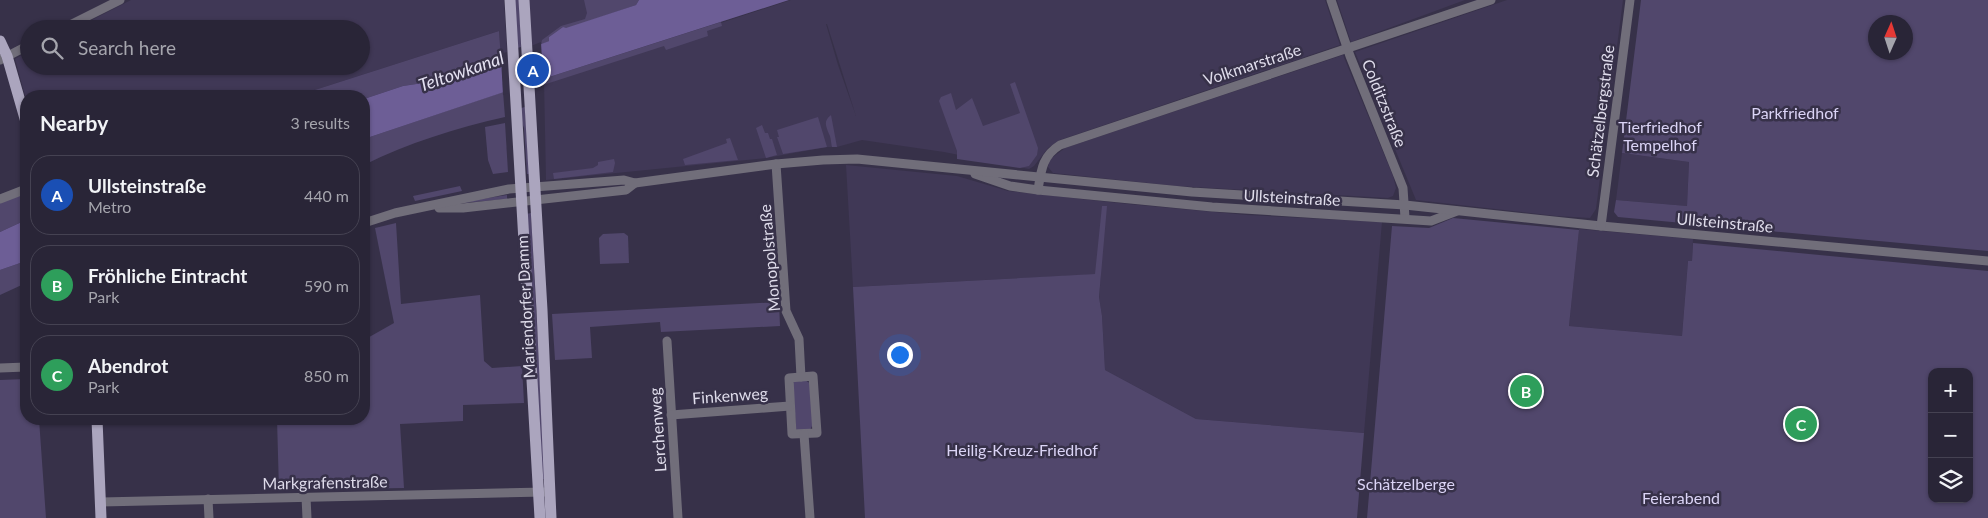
<!DOCTYPE html>
<meta charset="utf-8">
<style>
body{margin:0;font-family:Lato,sans-serif;background:#312d3f;color:#f1f3f6}
.controls{position:absolute;right:15px;bottom:15px;display:grid;overflow:hidden;border-radius:10px;box-shadow:0 1px 4px #0004}
.controls button{width:45px;height:45px;display:grid;place-items:center;padding:0;border:0;border-bottom:1px solid #454252;background:#292537;color:#f1f3f6;font:25px sans-serif}
.compass{position:absolute;left:1868px;top:15px;width:45px;height:45px;border-radius:50%;background:#292537;box-shadow:0 1px 4px #0004;rotate:3deg}
.you{position:absolute;left:899px;top:354px;width:18px;height:18px;margin:-12px;border:4px solid #fff;border-radius:50%;background:#1a73e8;box-shadow:0 0 0 8px #1a73e833}
.badge{display:grid;place-items:center;width:32px;height:32px;border-radius:50%;background:#5ed56c;color:#fff;font-size:16px;font-weight:700}
.pin{position:absolute;translate:-50% -50%;border:2px solid #fff;box-shadow:0 1px 5px #0006}
.list{margin:0;padding:0;list-style:none}
h2{display:flex;justify-content:space-between;align-items:center;height:65px;margin:0;padding:0 20px;font-size:21px}
h2 small{font-size:16px;font-weight:400;color:#a5a5ad}
.list li{display:grid;grid-template-columns:32px 1fr auto;gap:15px;align-items:center;box-sizing:border-box;height:80px;margin:0 10px 10px;padding:0 10px;border:1px solid #454252;border-radius:20px}
.list b{display:block;font-size:19px;white-space:nowrap}
.list p{margin:0;font-size:16px;white-space:nowrap;color:#a5a5ad}
.list em{font-size:16px;font-style:normal;color:#a5a5ad}
.icon{flex:none;width:28px;height:28px;fill:none;stroke:currentColor;stroke-width:2;stroke-linecap:round;stroke-linejoin:round}
.map{position:relative;flex:none;width:1988px;height:518px;overflow:hidden}
.search{position:absolute;background:#292537;box-shadow:0 1px 4px #0004;left:20px;top:20px;width:350px;height:55px;display:flex;align-items:center;gap:12px;box-sizing:border-box;padding:0 18px;border-radius:28px;color:#a5a5ad;font-size:19px}
.panel{position:absolute;background:#292537;box-shadow:0 1px 4px #0004;left:20px;top:90px;width:350px;height:335px;border-radius:20px}
.map>svg:first-child{display:block}
.built{fill:#403856;fill-rule:evenodd}
.green{fill:#51476c;fill-rule:evenodd}
.water{fill:#6d5e96}
.pier{fill:#373149}
.lines{fill:none;stroke-linecap:round;stroke-linejoin:round}
.minor{stroke:#716e7a;stroke-width:9}
.major{stroke:#aba5be;stroke-width:11}
.labels{text-anchor:middle;dominant-baseline:central;stroke-width:5;stroke-linejoin:round;paint-order:stroke}
.street-label{font-size:16px;fill:#dfdceb;stroke:#373149}
.park-label{font-size:16px;fill:#dbd4f6;stroke:#373149}
.water-label{font-size:18px;font-style:italic;fill:#e3e0f1;stroke:#373149}
</style>
<div class="map">
<svg width="1988" height="518" viewBox="0 0 1988 518">
<rect width="100%" height="100%" fill="#373149"/>
<g class="built">
<path d="M131,0H504L507,52L500,54L499,31L296,96H26V99L15,59L29,51V66H361V29H74Z"/>
<path d="M528,0H639L636,5L558,31L549,37V41L531,48Z"/>
<path d="M791,0H1325L1340,45L1060,140L1048,148L1034,166L1029,169L944,152L862,140L837,147H827L766,158L546,180L544,81ZM826,24H827L856,116L838,65Z"/>
<path d="M1337,0H1465L1351,42Z"/>
<path d="M1507,0H1623L1596,209L1590,218L1556,216L1416,200L1355,52Z"/>
<path d="M1343,55L1393,176L1396,188L1393,196L1388,198L1176,186L1053,173L1048,167L1049,160L1065,148Z"/>
<path d="M1622,153L1689,162L1687,206L1616,200Z"/>
<path d="M846,165L957,176L1008,191L1128,204L1247,215L1382,222L1364,433L1196,419L1105,370L1102,316L1099,297L1101,274L853,287Z"/>
<path d="M1579,229L1693,239L1692,261H1688L1682,336L1569,326Z"/>
</g>
<g class="green">
<path d="M514,0H519L521,47L517,48Z"/>
<path d="M584,0H639L636,5L566,29L563,27L549,37V41L541,45L542,40L561,26L585,19L587,13Z"/>
<path d="M1641,0H1988V251L1618,217L1614,212L1616,200L1687,206L1689,162L1622,153ZM1876,22H1906V52H1876Z"/>
<path d="M721,22L722,26L707,31L708,36L666,50L664,46L543,85V79Z"/>
<path d="M499,31L501,60L443,80L403,86L364,99V96H296Z"/>
<path d="M1015,82L1038,148L1037,155L1029,166L1020,168L957,159V151L939,101L941,97L951,93L956,110L972,98L983,126L1020,113L1010,84Z"/>
<path d="M503,92L505,117C456,128 408,143 364,165V139Z"/>
<path d="M525,107L529,174H527L524,128L521,120V108Z"/>
<path d="M831,115L837,147H832C831,143 831,137 829,134C826,126 823,121 831,115Z"/>
<path d="M818,117L827,147L783,154L777,137H779L777,130Z"/>
<path d="M505,123L508,172L493,174L488,160L485,127Z"/>
<path d="M762,125L765,133H768L770,139H772L777,155L766,158L756,128Z"/>
<path d="M730,138L738,160L685,165L683,159L727,143L726,139Z"/>
<path d="M614,159L615,163L613,172L554,179L553,173L593,168L598,165V162Z"/>
<path d="M460,186L462,191L415,201L413,196Z"/>
<path d="M26,191V220L0,232V201Z"/>
<path d="M507,195V199L463,203L462,202Z"/>
<path d="M1102,206H1107L1099,297L1102,316L1105,370L1196,419L1364,433L1357,518H865L853,287L1095,274Z"/>
<path d="M531,213L545,479H543L526,214Z"/>
<path d="M1453,218L1579,230L1569,326L1682,336L1688,261H1692L1693,243L1988,271V518H1367L1392,226L1429,228ZM1932,372H1969V499H1932Z"/>
<path d="M396,223L401,304L480,295L484,361L492,368L522,366L524,403L463,405V421L400,424L404,488L279,490L277,419H364V340L394,323L375,228Z"/>
<path d="M624,233L628,236L629,263L600,264L599,238L603,234Z"/>
<path d="M26,261V283L0,295V270Z"/>
<path d="M779,302L780,326L661,332L660,322L590,327L592,358L555,360L552,314Z"/>
<path d="M26,379V419H39L46,518H0V380Z"/>
<path d="M805,380L811,384L813,424L810,430L799,431L796,429L793,384L794,381Z"/>
</g>
<g class="water">
<path d="M639,0H789L543,79L364,139V99L403,86L443,80L501,60L549,41V37L563,27L566,28L636,5Z"/>
<path d="M26,220V261L0,270V232Z"/>
</g>
<path class="pier" d="M541,42L543,81L503,95L501,58Z"/>
<g class="lines">
<g class="minor">
<path d="M1331,0L1350,56L1403,188L1405,218"/>
<path d="M62,29L120,0"/>
<path d="M0,60L29,45"/>
<path d="M776,164L786,311L799,339L801,377"/>
<path d="M975,174L1010,186L1038,190L1212,207L1431,221L1457,211"/>
<path d="M1038,190C1041,171 1042,156 1060,145L1491,0"/>
<path d="M0,199L26,189"/>
<path d="M439,208H463L626,190L635,183"/>
<path d="M364,223L395,213L509,189L624,180L635,183L776,164L823,160L857,159L1192,192L1405,205L1601,226L1988,261"/>
<path d="M1601,226L1630,0"/>
<path d="M667,341L678,518"/>
<path d="M0,368L26,367"/>
<path d="M813,376L817,433L792,434L789,378Z"/>
<path d="M671,415L790,406"/>
<path d="M804,434L810,518"/>
<path d="M306,497L307,518"/>
<path d="M208,499L209,518"/>
<path d="M101,502L545,492"/>
</g>
<g class="major">
<path d="M510,0L540,518"/>
<path d="M524,0L542,310L551,518"/>
<path d="M0,41L7,56L26,122"/>
<path d="M97,419L101,518"/>
</g>
</g>
<g class="labels">
<g class="street-label">
<text transform="translate(1252 64) rotate(-18)">Volkmarstraße</text>
<text transform="translate(1385 103) rotate(68)">Colditzstraße</text>
<text transform="translate(1600 111) rotate(-83)">Schätzelbergstraße</text>
<text transform="translate(1292 197) rotate(3)">Ullsteinstraße</text>
<text transform="translate(1725 222) rotate(5)">Ullsteinstraße</text>
<text transform="translate(769 258) rotate(-95)">Monopolstraße</text>
<text transform="translate(525 307) rotate(-93)">Mariendorfer Damm</text>
<text transform="translate(730 395) rotate(-4)">Finkenweg</text>
<text transform="translate(657 430) rotate(-94)">Lerchenweg</text>
<text transform="translate(325 482) rotate(-1)">Markgrafenstraße</text>
</g>
<g class="park-label">
<text x="1795" y="112">Parkfriedhof</text>
<text x="1660" y="126">Tierfriedhof<tspan x="1660" dy="18">Tempelhof</tspan></text>
<text x="1022" y="449">Heilig-Kreuz-Friedhof</text>
<text x="1406" y="483">Schätzelberge</text>
<text x="1681" y="497">Feierabend</text>
</g>
<g class="water-label">
<text transform="translate(461 71) rotate(-19)">Teltowkanal</text>
</g>
</g>
</svg>
<div class="controls">
<button>+</button>
<button>−</button>
<button><svg class="icon" aria-label="layers" viewBox="0 0 24 24"><path d="M12 4l9 5-9 5-9-5zM3 14l9 5 9-5"/></svg></button>
</div>
<svg class="compass" viewBox="-18 -18 36 36"><path d="M0-13l5 13h-10z" fill="#e53935"/><path d="M0 13l5-13h-10z" fill="#a5a5ad"/></svg>
<div class="you"></div>
<div class="pin badge" style="left:533px;top:70px;background:#1a4fb4">A</div>
<div class="pin badge" style="left:1526px;top:391px;background:#2e9e5b">B</div>
<div class="pin badge" style="left:1801px;top:424px;background:#2e9e5b">C</div>
<div class="search"><svg class="icon" aria-label="search" viewBox="0 0 24 24"><circle cx="10" cy="10" r="6"/><path d="M15 15l6 6"/></svg>Search here</div>
<section class="panel">
<h2>Nearby<small>3 results</small></h2>
<ul class="list">
<li><span class="badge" style="background:#1a4fb4">A</span><div><b>Ullsteinstraße</b><p>Metro</p></div><em>440 m</em></li>
<li><span class="badge" style="background:#2e9e5b">B</span><div><b>Fröhliche Eintracht</b><p>Park</p></div><em>590 m</em></li>
<li><span class="badge" style="background:#2e9e5b">C</span><div><b>Abendrot</b><p>Park</p></div><em>850 m</em></li>
</ul>
</section>
</div>
